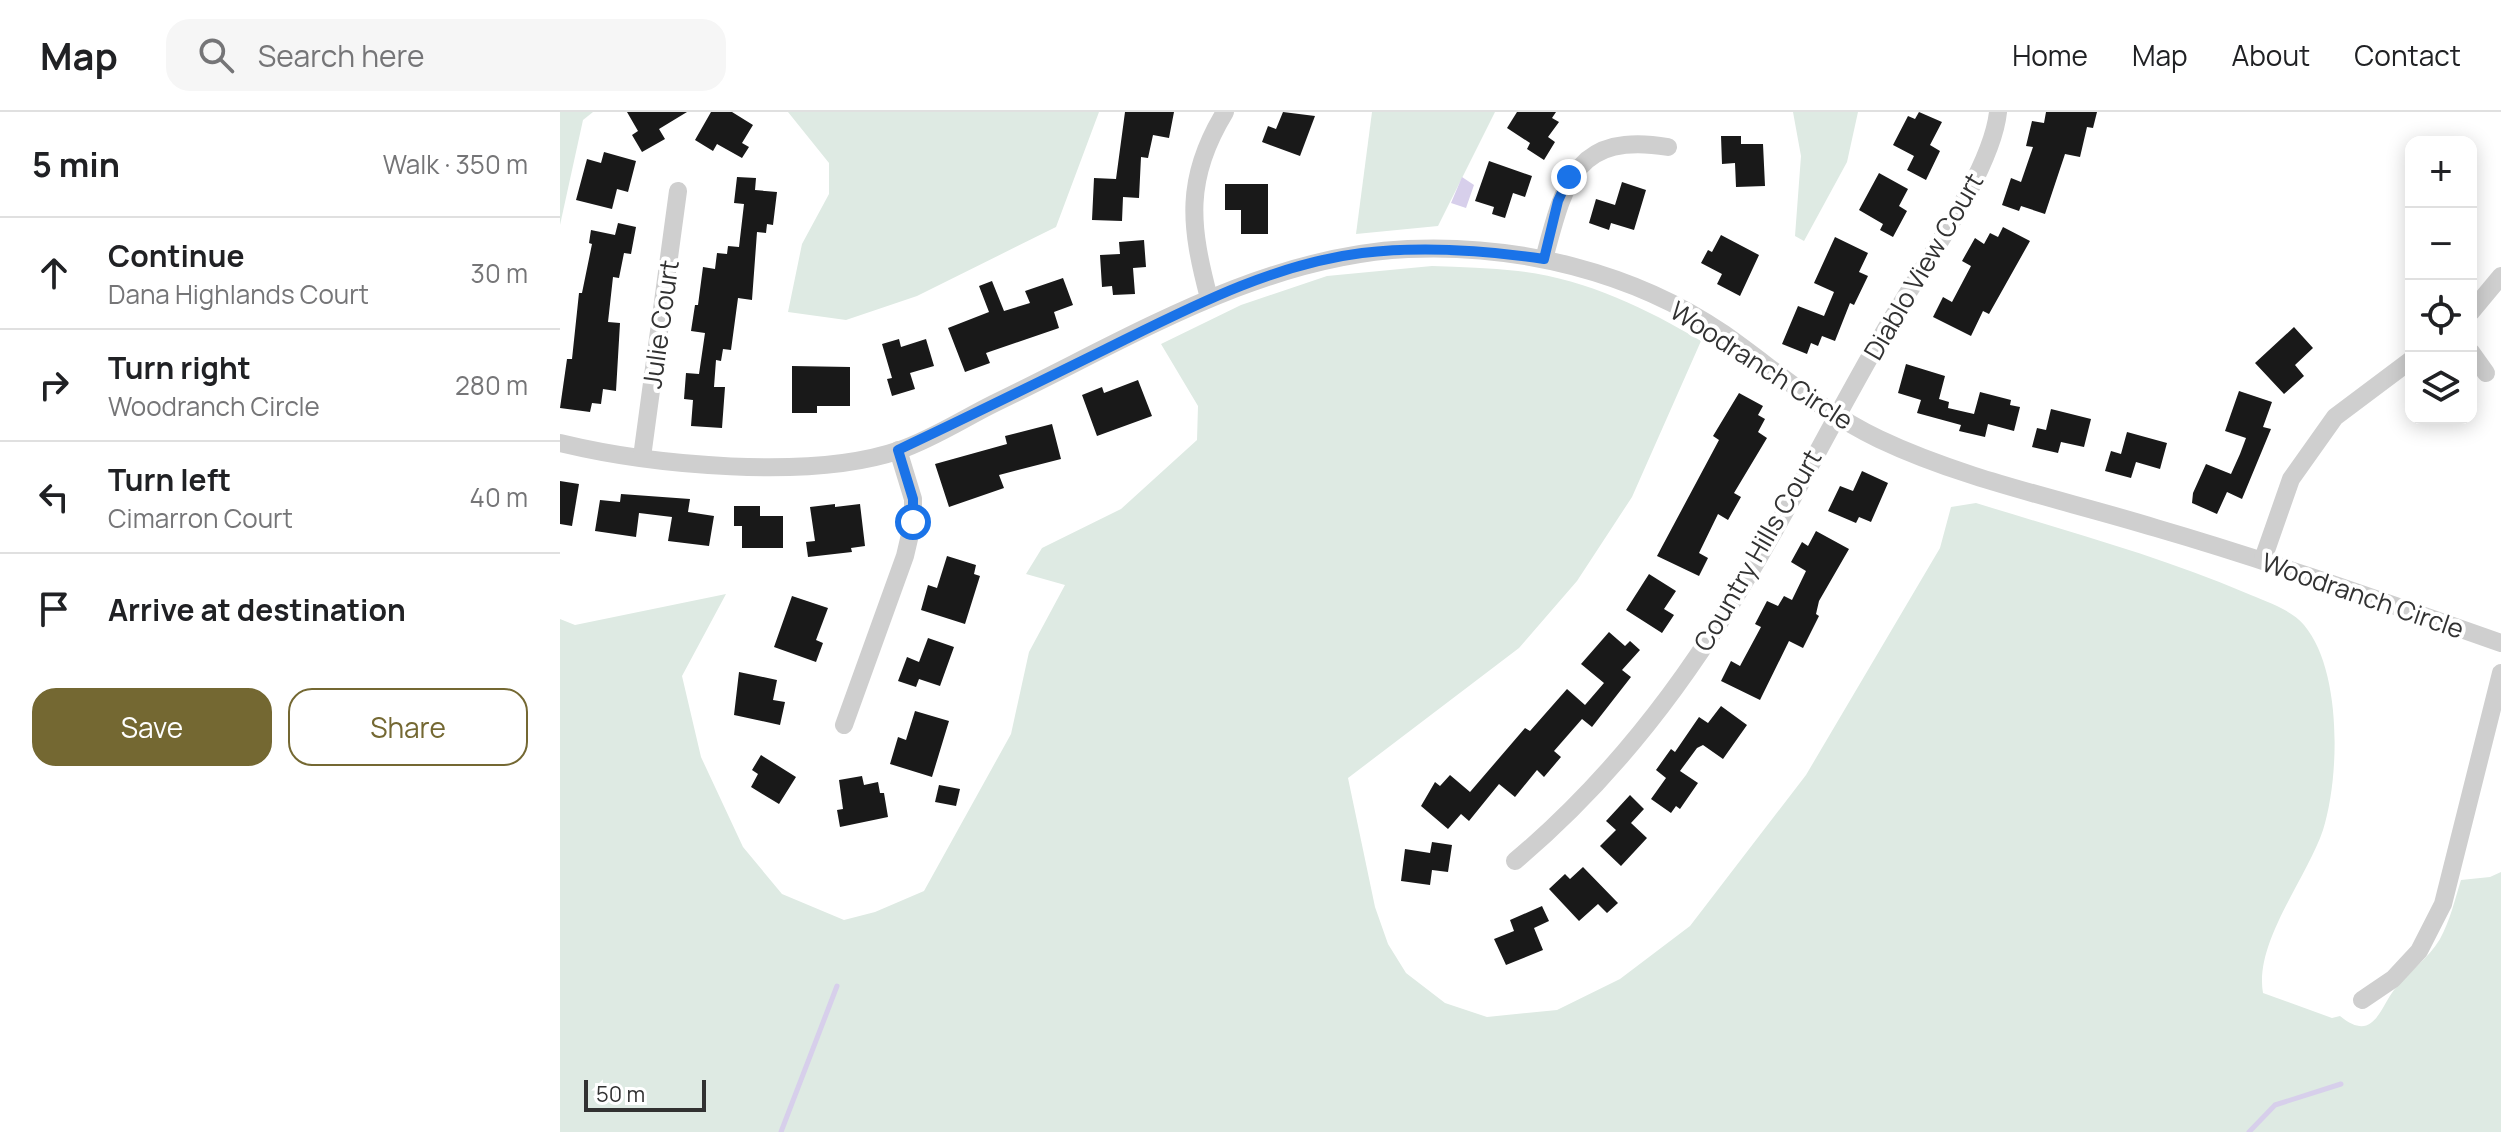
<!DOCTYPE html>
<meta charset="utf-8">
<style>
body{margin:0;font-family:Manrope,sans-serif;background:#f6f6f6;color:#202124}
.controls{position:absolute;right:24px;top:24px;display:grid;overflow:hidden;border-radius:16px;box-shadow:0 4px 20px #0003}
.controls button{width:72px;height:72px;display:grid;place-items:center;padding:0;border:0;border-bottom:2px solid #e0e0e0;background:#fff;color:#202124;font:40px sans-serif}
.scale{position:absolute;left:24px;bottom:20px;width:122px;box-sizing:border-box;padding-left:8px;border:4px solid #323232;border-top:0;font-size:22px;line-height:28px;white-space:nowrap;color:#323232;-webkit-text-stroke:6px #fff;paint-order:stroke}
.stop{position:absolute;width:24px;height:24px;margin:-18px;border:6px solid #1a73e8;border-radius:50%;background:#fff}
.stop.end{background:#1a73e8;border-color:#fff;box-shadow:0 2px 8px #0008}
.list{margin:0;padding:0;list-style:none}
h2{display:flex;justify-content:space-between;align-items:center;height:104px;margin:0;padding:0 32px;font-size:34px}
h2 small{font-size:26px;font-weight:400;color:#757577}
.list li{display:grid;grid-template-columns:52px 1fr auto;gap:24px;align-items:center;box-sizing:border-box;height:112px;padding:0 32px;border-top:2px solid #e0e0e0}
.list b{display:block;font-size:30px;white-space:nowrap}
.list p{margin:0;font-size:26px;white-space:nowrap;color:#757577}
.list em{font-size:26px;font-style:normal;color:#757577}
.actions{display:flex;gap:16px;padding:24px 32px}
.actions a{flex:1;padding:18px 0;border:2px solid #746832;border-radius:24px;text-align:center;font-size:28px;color:#746832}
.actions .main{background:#746832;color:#fff}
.icon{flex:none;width:44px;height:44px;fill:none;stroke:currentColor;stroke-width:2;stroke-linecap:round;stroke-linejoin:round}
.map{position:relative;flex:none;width:1941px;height:1020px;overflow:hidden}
header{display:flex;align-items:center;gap:48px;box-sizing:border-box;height:112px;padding:0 40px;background:#fff;border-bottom:2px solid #e0e0e0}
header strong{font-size:38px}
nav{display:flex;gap:44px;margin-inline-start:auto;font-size:28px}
.search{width:560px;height:72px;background:#f6f6f6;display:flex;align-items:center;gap:20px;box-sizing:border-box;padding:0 28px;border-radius:24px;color:#757577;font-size:30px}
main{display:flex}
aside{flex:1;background:#fff}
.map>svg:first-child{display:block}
.green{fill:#deeae3}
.water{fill:#d7cfeb}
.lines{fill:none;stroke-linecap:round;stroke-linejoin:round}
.stream{stroke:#d7cfeb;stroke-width:5}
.building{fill:#191919}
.street{stroke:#cfcfcf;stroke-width:18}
.route{stroke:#1a73e8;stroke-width:10}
.labels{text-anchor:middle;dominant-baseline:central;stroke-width:8;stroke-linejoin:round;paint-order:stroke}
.street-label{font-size:26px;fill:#323232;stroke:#fff}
</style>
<header>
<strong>Map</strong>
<div class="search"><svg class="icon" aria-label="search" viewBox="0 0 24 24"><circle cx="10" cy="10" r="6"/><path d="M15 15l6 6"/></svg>Search here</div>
<nav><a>Home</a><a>Map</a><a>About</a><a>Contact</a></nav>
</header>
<main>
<aside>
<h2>5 min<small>Walk · 350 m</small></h2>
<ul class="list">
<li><svg class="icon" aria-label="ahead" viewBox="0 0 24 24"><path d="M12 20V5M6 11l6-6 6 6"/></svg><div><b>Continue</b><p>Dana Highlands Court</p></div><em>30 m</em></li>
<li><svg class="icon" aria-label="right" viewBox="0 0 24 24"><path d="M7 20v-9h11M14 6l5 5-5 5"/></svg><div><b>Turn right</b><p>Woodranch Circle</p></div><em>280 m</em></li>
<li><svg class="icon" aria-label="left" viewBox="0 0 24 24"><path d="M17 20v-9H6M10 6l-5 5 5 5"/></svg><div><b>Turn left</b><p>Cimarron Court</p></div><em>40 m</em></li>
<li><svg class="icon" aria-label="arrive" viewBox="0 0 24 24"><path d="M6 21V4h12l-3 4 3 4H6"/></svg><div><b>Arrive at destination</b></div></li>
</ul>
<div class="actions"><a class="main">Save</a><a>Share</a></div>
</aside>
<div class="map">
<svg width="1941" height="1020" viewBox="0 0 1941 1020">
<rect width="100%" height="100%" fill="#fff"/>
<g class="green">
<path d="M0,0H33L23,8L0,113Z"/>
<path d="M228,0H539L496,115L357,184L286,208L228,200L242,132L269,82V51Z"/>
<path d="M812,0H935L878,114L796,122Z"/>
<path d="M1233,0H1298L1287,50L1244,129L1235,124L1241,44Z"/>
<path d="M872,154C901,155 930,156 958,159C1023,166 1086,196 1141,229L1072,385L1017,469L959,536L788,666L815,795L828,832L846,861L885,891L927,905L997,898L1060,867L1130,814L1246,663L1380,436L1391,395L1416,391C1506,419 1599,444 1686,481C1704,489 1731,497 1744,513C1782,558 1780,664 1763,718C1747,766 1694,830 1703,881L1772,906L1780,904C1813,931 1819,898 1834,878C1848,860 1868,847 1880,827C1890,809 1895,787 1901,768L1930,765L1941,760V1020H0V507L15,513L166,482L122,564L141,645L183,735L222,782L284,808L315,800L364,779L451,622L469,540L505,473L466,462L482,436L561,397L637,328L638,294L601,232L681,193L767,164Z"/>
</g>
<path class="water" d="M902,65L914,73L906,96L891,91Z"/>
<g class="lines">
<g class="stream">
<path d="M221,1020L277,874"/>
<path d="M1689,1020L1715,993L1781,972"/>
</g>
</g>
<g class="building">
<path d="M67,0H127L99,17L105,27L82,40L72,23L78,19Z"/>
<path d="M151,0H172L193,13L182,31L189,35L182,46L157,32L153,39L135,28Z"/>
<path d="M565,0H614L609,26L593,23L588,46L581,45L579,86L563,85L562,109L532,108L534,66L556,67Z"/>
<path d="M723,0L755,4L740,44L702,30L708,14L716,17Z"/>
<path d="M957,0H996L992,6L999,10L988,25L995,30L984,48L967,37L970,31L947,16Z"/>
<path d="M1359,0L1382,10L1370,33L1380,39L1366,68L1347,58L1354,44L1333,33L1348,4L1355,7Z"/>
<path d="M1486,0H1537L1533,16L1527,15L1520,45L1505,42L1485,102L1461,94L1459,99L1442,93L1451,66L1461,70L1473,35L1466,34L1472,9L1484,11Z"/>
<path d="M1161,24H1181V32H1203L1205,74L1176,75L1175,51L1162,52Z"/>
<path d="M44,40L76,49L68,80L57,77L52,97L16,88L27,47L41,51Z"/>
<path d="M929,49L972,64L965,85L953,81L945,106L932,102L934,95L915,89Z"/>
<path d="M1319,61L1348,77L1339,94L1347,99L1333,125L1320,118L1323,112L1299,98Z"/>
<path d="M177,65L196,66L195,78L217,80L213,113L207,112L206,121L197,120L192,188L178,186L171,238L163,237L161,249L156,248L154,275H165L162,316L131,314L133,288L124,287L126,261L139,262L145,221L131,219L135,193H138L143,155L155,157L157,141L167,142L168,134L179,135L184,92L174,91Z"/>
<path d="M1062,70L1086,78L1074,118L1051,111L1049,118L1029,111L1036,87L1055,93Z"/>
<path d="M665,72H708V122H681V98H665Z"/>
<path d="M58,111L76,115L71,142L64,141L59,166L53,165L48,210L60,211L56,279L43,277L41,292L32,291L30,300L0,296L7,247H12L19,181H22L32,132L29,131L31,118L55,123Z"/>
<path d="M1443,115L1470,129L1429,202L1423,199L1411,224L1373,205L1383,185L1392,190L1411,154L1402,149L1415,126L1424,132L1430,121L1438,125Z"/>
<path d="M1161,123L1199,143L1180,184L1157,172L1162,162L1141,151L1148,138L1152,140Z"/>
<path d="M1275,125L1308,141L1299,160L1308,164L1294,193L1290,191L1275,229L1262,224L1258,234L1251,231L1247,242L1222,232L1238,194L1264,204L1274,180L1254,171Z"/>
<path d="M584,128L586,155L573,156L575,182L553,183L552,174L542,175L540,143L560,142L559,130Z"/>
<path d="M503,166L513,193L494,200L499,216L426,241L430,251L405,260L388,216L429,200L419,174L432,169L444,199L470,191L465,179Z"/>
<path d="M1734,215L1753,236L1735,253L1744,264L1724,282L1695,251Z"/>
<path d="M339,227L341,235L366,227L374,254L350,261L355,277L332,284L327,267L332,266L322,232Z"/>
<path d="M1346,252L1385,264L1379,287L1389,290L1388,296L1414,302L1420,280L1451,288L1450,293L1460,295L1454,319L1428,312L1425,325L1399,319L1401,313L1357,301L1361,288L1338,281Z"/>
<path d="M232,254L290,255V294H257V301H232Z"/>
<path d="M578,268L592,304L537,324L522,283L542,275L544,281Z"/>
<path d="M1679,279L1712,290L1703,315L1711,317L1682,387L1667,380L1657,402L1632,391L1633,381L1646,352L1671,362L1680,342L1686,326L1665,319Z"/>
<path d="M1179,281L1203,294L1198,303L1205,307L1198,320L1207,326L1174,381L1181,385L1168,408L1158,402L1139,441L1148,446L1139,464L1097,444L1159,328L1153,324Z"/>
<path d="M1491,297L1531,307L1524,335L1501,330L1498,341L1472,335L1477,316L1486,318Z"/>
<path d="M492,312L501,347L439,363L444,376L389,395L375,352L447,332L445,324Z"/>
<path d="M1567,320L1607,331L1600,357L1576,350L1571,366L1545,359L1551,339L1561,342Z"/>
<path d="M1302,359L1328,371L1311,410L1299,405L1296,411L1268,399L1280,374L1293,379Z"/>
<path d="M0,369L19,372L12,414L0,412Z"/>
<path d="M61,382L130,387L128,400L154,404L149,434L108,429L112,405L79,401L76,425L35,419L40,388L60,390Z"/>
<path d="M275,392V395L300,392L305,434L291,436L292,440L248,445L246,430L255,429L250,395Z"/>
<path d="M174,394H200V404H223V436H182V414H174Z"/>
<path d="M1256,419L1289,437L1259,489L1256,502L1259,504L1243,536L1229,529L1200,588L1161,569L1171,549L1180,554L1201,515L1195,512L1207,489L1218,494L1224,484L1232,488L1246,459L1231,450L1242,430L1248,434Z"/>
<path d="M387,444L416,453L414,462L420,464L405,512L361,498L368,473L377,476Z"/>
<path d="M1089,462L1116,479L1104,497L1114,503L1102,521L1066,498Z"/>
<path d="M232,484L268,496L256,528L263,531L256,550L214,535Z"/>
<path d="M1049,520L1065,534L1070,529L1080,538L1062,558L1071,565L1032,615L1022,607L994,639L1001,645L984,665L977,658L955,685L939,672L909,709L901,702L888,717L861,694L875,670L880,674L890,663L910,680L965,616L970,619L1007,577L1025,593L1044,571L1021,552Z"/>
<path d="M368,526L394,535L380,574L359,567L356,575L338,569L347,545L359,550Z"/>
<path d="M179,560L217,568L213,588L225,590L220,613L174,603Z"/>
<path d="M1161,594L1187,613L1163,647L1143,633L1137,636L1120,659L1138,671L1120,697L1116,694L1111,701L1091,687L1106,666L1096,658L1111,637L1115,640L1139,605L1148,611Z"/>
<path d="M355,599L389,609L372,665L330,652L338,625L346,628Z"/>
<path d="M201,643L236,665L219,692L191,675L198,662L192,658Z"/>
<path d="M302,664L304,673L318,670L320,681H324L328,705L280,715L277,698L283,697L279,668Z"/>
<path d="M379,673L400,677L396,694L375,690Z"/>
<path d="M1070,683L1084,697L1071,711L1087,726L1061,754L1040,734L1056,718L1046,709Z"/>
<path d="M872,730L892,733L888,760L872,758L870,773L841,769L845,737L870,741Z"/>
<path d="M1023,755L1058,791L1047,801L1038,792L1019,809L989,777L1005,762L1010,767Z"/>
<path d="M982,794L989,809L974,816L983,838L946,853L934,827L954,819L950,808Z"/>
</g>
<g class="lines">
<g class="street">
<path d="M984,147C1004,73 1014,19 1108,35"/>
<path d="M649,186C630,114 624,67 665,0"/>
<path d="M1911,200L1941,164"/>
<path d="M1911,240L1926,261"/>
<path d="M0,331C91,353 251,369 340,338C372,327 403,307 433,292C565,229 699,144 848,137C957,132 1074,160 1164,222C1215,258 1262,300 1319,327C1405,368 1505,388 1596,416C1713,450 1827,491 1941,531"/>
<path d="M82,345L118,79"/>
<path d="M1703,447L1731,367L1775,305L1851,248"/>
<path d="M284,613L345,444L353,410V387L338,338"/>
<path d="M955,749C1037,680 1109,592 1166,500C1224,408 1272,309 1327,215C1359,160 1432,59 1438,0"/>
<path d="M1802,888L1833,867L1859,839L1883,792L1941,561"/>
</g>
</g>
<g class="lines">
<path class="route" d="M353,410V387L338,338C408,305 477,271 546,237C627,197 712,152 802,141C864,134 923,138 984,147L998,89L1009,65"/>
</g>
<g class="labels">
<g class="street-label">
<text transform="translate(1363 154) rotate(-60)">Diablo View Court</text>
<text transform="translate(100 212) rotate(-82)">Julie Court</text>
<text transform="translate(1202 253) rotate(33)">Woodranch Circle</text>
<text transform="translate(1197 438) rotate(-60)">Country Hills Court</text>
<text transform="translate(1803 483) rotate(19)">Woodranch Circle</text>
</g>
</g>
</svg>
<div class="controls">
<button>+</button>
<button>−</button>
<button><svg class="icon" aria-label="locate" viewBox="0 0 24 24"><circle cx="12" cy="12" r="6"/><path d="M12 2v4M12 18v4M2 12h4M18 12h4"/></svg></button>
<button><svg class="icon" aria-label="layers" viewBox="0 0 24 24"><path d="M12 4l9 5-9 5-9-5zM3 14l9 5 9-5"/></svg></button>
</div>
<div class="scale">50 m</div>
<div class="stop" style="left:353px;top:410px"></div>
<div class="stop end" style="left:1009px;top:65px"></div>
</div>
</main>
